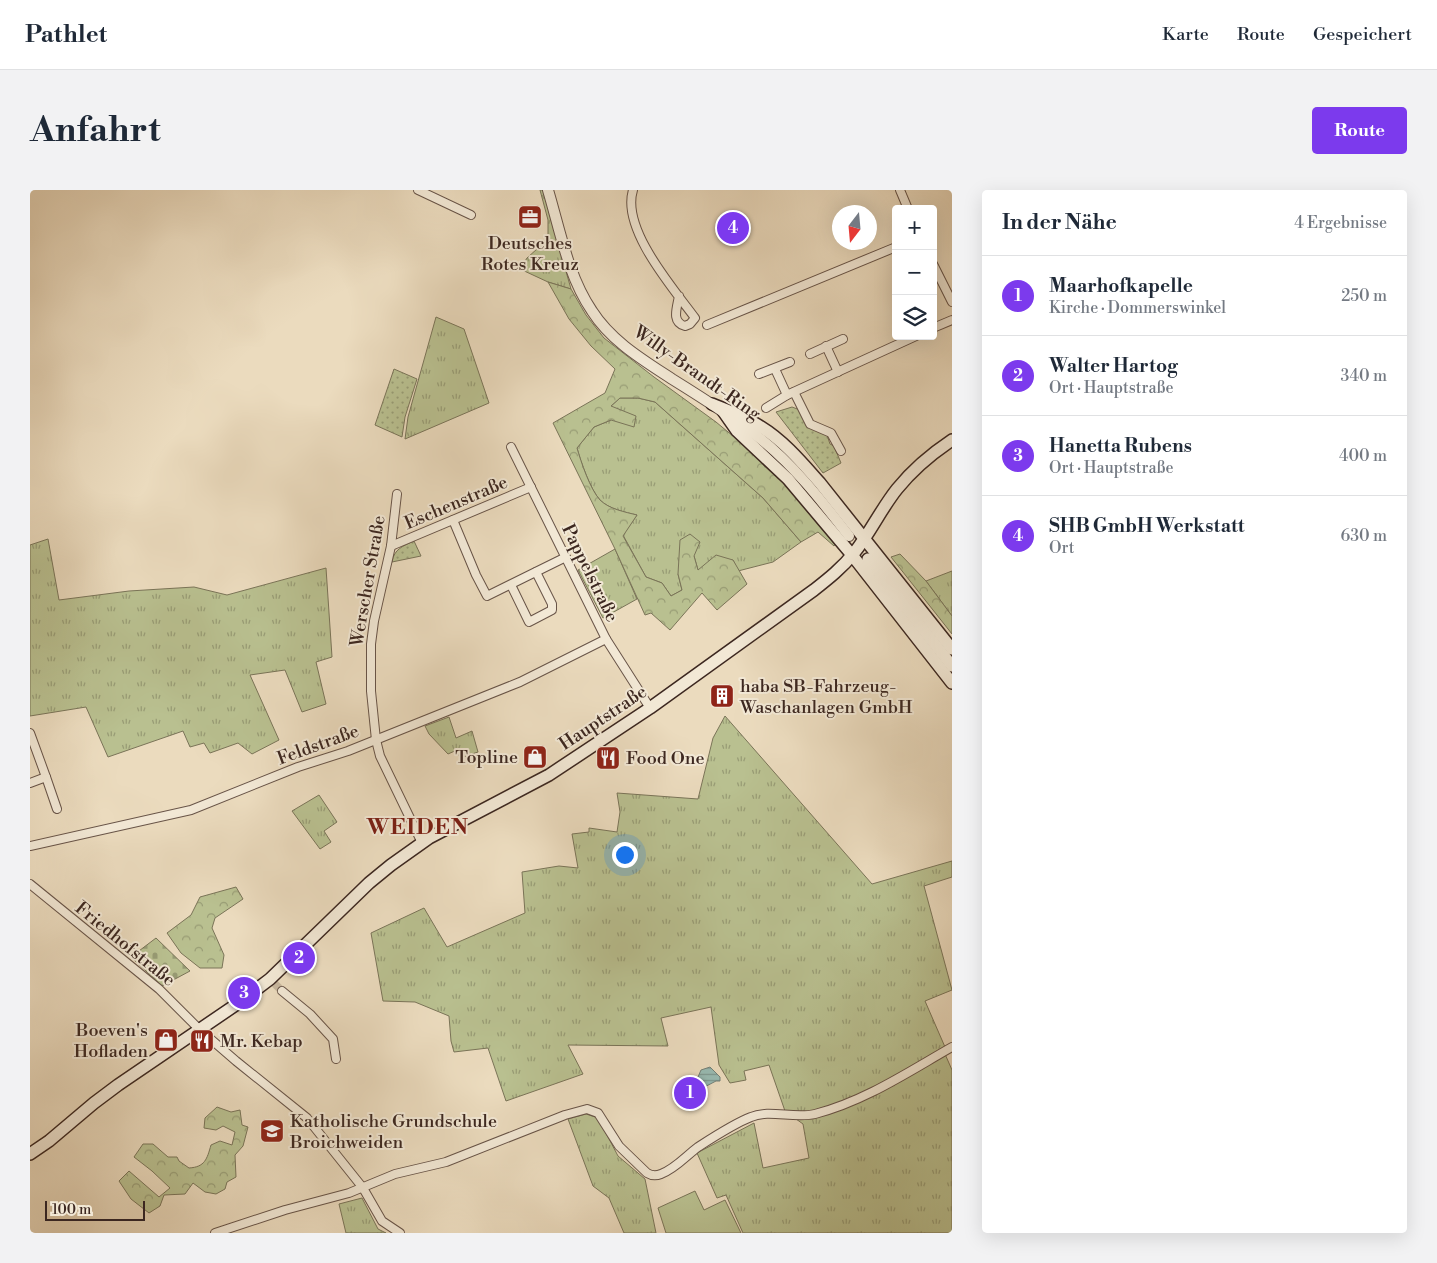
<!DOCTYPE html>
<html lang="de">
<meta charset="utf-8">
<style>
body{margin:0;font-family:"Libre Bodoni",serif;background:#f2f2f3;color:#1f2937}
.controls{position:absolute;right:15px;top:15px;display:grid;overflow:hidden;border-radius:5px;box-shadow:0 5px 20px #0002}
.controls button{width:45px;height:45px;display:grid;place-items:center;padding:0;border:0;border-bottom:1px solid #e0e1e3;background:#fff;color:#1f2937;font:25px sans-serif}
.compass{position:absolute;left:802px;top:15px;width:45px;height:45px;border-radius:50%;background:#fff;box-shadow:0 5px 20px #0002;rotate:196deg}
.scale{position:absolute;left:15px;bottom:12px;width:100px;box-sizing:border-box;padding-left:5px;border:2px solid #3c2720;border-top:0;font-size:14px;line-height:18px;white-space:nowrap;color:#3c2720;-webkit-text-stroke:4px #f2e8d5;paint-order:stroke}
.you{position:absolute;left:594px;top:664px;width:18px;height:18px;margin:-12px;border:4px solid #fff;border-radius:50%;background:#1a73e8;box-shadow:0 0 0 8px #1a73e833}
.badge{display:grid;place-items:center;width:32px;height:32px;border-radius:50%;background:#7c3aed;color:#fff;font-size:16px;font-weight:700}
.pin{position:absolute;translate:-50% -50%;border:2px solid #fff;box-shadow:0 1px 5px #0006}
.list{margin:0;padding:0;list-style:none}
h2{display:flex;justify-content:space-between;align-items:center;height:65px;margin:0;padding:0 20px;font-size:21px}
h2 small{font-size:16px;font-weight:400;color:#747a83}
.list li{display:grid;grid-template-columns:32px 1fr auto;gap:15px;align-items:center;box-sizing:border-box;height:80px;padding:0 20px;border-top:1px solid #e0e1e3}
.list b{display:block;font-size:19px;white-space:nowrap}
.list p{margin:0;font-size:16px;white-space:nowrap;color:#747a83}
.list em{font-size:16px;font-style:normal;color:#747a83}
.icon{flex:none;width:28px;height:28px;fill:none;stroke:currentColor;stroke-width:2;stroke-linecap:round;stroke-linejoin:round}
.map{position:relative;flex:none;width:922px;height:1043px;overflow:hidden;border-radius:5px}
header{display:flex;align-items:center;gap:30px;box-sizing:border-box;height:70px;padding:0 25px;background:#fff;border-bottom:1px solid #e0e1e3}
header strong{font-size:24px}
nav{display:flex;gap:28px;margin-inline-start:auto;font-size:18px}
.intro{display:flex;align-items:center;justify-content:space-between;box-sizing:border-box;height:120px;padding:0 30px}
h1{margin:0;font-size:35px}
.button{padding:12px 22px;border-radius:5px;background:#7c3aed;color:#fff;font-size:18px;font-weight:700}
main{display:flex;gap:30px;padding:0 30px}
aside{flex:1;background:#fff;border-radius:5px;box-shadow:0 5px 20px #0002}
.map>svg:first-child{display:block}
.grass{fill:url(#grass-tufts);stroke:#7a7458}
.forest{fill:url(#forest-crowns);stroke:#7a7458}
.cemetery{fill:url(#cemetery-stones);stroke:#7a7458}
.park{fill:url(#park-dots);stroke:#7a7458}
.pitch{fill:#b9c090;stroke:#7a7458}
.water{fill:url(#water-rules);stroke:#738078}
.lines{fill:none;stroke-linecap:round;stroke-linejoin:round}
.minor-tunnel{stroke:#c8b79e;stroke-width:8;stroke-dasharray:8 4;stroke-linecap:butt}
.minor-casing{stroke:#685448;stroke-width:10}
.tertiary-casing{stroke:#685448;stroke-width:12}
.secondary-casing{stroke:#3c2720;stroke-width:14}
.minor{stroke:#f2e8d5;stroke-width:8}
.tertiary{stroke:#f2e8d5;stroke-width:10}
.secondary{stroke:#f2e8d5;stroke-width:11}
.labels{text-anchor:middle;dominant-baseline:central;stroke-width:4;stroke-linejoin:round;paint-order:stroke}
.poi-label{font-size:18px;fill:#3c2720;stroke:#f2e8d5;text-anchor:start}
.street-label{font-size:18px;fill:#3c2720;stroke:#f2e8d5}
.district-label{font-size:22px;font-weight:bold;letter-spacing:1px;fill:#7a1f14;stroke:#f2e8d5}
</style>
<header>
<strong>Pathlet</strong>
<nav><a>Karte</a><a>Route</a><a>Gespeichert</a></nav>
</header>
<div class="intro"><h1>Anfahrt</h1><a class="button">Route</a></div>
<main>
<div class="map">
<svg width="922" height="1043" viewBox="0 0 922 1043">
<defs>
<pattern id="grass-tufts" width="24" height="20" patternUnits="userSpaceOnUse" patternTransform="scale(1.25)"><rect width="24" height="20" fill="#b9c090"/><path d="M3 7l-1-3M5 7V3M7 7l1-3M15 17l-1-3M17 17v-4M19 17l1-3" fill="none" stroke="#989c75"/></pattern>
<pattern id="forest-crowns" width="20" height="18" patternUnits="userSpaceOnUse" patternTransform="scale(1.25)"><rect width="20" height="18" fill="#b9c090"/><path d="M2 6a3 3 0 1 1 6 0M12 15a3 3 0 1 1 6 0" fill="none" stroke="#989c75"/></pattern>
<pattern id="cemetery-stones" width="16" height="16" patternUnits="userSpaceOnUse" patternTransform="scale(1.25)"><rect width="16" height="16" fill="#b9c090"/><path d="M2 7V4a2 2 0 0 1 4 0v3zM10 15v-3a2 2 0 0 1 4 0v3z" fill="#989c75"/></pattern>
<pattern id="park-dots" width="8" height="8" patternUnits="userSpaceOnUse" patternTransform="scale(1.25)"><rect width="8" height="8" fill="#b9c090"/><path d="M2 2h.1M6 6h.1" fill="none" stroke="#989c75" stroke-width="1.8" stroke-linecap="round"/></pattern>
<pattern id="water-rules" width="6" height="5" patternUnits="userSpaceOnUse" patternTransform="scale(1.25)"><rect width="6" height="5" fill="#98bbb3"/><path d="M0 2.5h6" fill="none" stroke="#7d9891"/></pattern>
</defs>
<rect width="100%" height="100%" fill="#ebdbbe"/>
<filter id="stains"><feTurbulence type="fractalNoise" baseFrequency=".004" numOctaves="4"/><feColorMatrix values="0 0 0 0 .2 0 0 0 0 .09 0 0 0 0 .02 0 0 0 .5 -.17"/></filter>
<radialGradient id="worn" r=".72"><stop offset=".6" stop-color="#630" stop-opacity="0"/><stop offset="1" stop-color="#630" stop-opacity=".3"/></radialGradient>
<g class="grass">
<path d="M510,0H513L541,99L518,92L490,79L497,68L518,49V30Z"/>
<path d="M406,127L434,139L459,213L375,249L378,227Z"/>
<path d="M590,208H608L625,212L733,308L771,352L743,372L708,381L703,370L668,380L664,366L648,384L652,400L641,406L632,393L616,387L593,345L607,325C594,322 579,319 570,310C560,299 551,272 547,258L564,237L581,230V216Z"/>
<path d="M18,349L29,410L99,401L164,397L197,405L296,378L302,467L286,472L296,514L272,522L255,480L220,485L249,550L222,564L208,553L180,563L174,553L160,557L153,541L78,567L56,517L0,526V355Z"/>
<path d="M585,359L607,409L573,428L548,380Z"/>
<path d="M922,381V426L896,391Z"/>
<path d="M695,526L842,694L922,671V687L894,696L922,800L895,811L915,857V864L922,880V1043H713L696,1005L687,1008L667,963L724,933L733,978L779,968L773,934L755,921L739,875L714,881L716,890L700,893L689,875L681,817L631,828L638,856L538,855L553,884L476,911L458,858L424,862L421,851L419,826L385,812L353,811L341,743L394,718L417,757L495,723L492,682L529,676L548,678L542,644L559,642V638L587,642L590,622L587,603L668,609L683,548Z"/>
<path d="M419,527L426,548L442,541L448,562L430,568L427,560L418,564L399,544L395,536Z"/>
<path d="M289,605L307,632L294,641L301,652L290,659L262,621Z"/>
<path d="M556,924L568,928L588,966L615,989L626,1043H594L579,1008L563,996L538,929Z"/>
<path d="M332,1008L348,1039L356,1043H316L309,1014Z"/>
</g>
<g class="forest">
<path d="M518,92L541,99L556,125L574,148L624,187L686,232L750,285L806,353L804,356L788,342L771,352L733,308L625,212L608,208H590L581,216L606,226L604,237L581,230L564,237L547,258C551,272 560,299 570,310C579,319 595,322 607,325L593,346L616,387L632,393L641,406L652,400L648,384L650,350L660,344L670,352L664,366L668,380L686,365L703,370L717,394L687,420L672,403L640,440L621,423L615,425L585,359L523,233L575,203L585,179L561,156L539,129Z"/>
<path d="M870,364L896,391L922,426V444L861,367Z"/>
<path d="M206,697L213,709L185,728L182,738L194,765L192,778H170L151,763L137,743L161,725L170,707Z"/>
<path d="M187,917L201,922L210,920L212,935L218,937L213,956L205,965L206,987L197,992L195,999L186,1004L175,1002L163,993L155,1004L134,1005L130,1016L119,1023L101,1009L89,991L99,981L129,1007L140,998L122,981L104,967L113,954H123L138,967H147L149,971L159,978C175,977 177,969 181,955L190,951L202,955L205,942L193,936L186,940L174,938L175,928Z"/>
</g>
<path class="cemetery" d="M126,748L160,781L132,796L101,767Z"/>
<g class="park">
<path d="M364,179L387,189L375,227L372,247L345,235Z"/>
<path d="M762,217L770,220L778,237L797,245L800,254L804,256L811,273L793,283L746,222Z"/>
<path d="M384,351L391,366L362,372C364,359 373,356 384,351Z"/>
</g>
<path class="pitch" d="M665,1001L674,1020L695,1010L711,1043H636L628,1018Z"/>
<path class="water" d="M680,877L690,887V891H686L665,902L663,901L662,895L660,894L661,890L668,887L671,880Z"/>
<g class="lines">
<path class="minor-tunnel" d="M244,793L252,801"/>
<defs>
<g id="minor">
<path d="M388,0L441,25"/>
<path d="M603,0C591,39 643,98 665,128L660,134L655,136C641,132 647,118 649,106"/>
<path d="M870,0L878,19"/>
<path d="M903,74L922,112"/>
<path d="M677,135L866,57"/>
<path d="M903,138L922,130"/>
<path d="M796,156L808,182"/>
<path d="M780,164L813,149"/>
<path d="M745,179L757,205"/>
<path d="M729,184L760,172"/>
<path d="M764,202L780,234L801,243L811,261"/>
<path d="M736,218L757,205L886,146"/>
<path d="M481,257L576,449L620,518"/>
<path d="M367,304L361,356L344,431L341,454V501L346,550L350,566L392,653"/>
<path d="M423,330L446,385L457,406L536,367"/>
<path d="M361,356L501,297"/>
<path d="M481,395L499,432L522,420V414L506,382"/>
<path d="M0,543L16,587"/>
<path d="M0,593L16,587L27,619"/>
<path d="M0,656L161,620L268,577L318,561L490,492L576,449"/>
<path d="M0,694L129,799L169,839L206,871L277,928L333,998L352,1031L370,1043"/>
<path d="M252,801L280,824L303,849L306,869"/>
<path d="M185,1043L255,1020L319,1003L365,984L416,972L535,925L557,919L568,923L589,956L617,983C622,986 626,986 631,984C645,979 656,966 668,957C682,948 705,933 721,927C739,919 764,929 785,924C835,911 878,882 922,857"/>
</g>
<path id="tertiary" d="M518,0C530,40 538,86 562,121C581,151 613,170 642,189C671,207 700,225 727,246C763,274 791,310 819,346"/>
<g id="secondary">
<path d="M682,214C699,221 716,227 731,237C754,251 773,274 790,293L922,459"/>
<path d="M693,221L707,241L758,289L822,365L922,493"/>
<path d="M838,369L922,476"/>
<path d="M0,964L19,951L64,913L88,895L207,814L240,789L339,693L361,675L399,648L519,585L620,518L784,400C798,389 812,378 824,363C840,343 851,319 867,299C883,279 901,264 922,250"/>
</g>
</defs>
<use href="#minor" class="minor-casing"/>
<use href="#tertiary" class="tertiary-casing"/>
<use href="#secondary" class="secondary-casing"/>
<use href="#minor" class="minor"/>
<use href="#tertiary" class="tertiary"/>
<use href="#secondary" class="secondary"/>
</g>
<defs>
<symbol id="office-square" viewBox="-11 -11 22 22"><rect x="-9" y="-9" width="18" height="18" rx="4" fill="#8f2418" stroke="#f2e8d5"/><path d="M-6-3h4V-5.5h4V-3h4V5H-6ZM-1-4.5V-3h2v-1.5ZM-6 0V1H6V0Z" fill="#fff"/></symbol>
<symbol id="building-square" viewBox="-11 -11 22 22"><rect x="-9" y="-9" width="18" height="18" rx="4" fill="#8f2418" stroke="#f2e8d5"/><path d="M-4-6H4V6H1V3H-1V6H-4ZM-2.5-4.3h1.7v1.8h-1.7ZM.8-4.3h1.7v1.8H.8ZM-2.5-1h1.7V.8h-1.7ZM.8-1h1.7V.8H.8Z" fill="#fff"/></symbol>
<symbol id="shop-square" viewBox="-11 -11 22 22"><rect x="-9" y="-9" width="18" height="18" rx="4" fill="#8f2418" stroke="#f2e8d5"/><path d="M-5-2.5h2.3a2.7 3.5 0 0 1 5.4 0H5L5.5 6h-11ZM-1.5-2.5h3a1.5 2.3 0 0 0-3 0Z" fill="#fff"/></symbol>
<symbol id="restaurant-square" viewBox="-11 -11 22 22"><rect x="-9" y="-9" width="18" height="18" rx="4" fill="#8f2418" stroke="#f2e8d5"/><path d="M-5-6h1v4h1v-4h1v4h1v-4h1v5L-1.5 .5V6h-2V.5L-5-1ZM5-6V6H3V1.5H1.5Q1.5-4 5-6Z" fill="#fff"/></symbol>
<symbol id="school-square" viewBox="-11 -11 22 22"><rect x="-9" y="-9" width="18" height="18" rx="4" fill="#8f2418" stroke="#f2e8d5"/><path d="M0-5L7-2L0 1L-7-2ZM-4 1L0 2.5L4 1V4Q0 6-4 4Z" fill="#fff"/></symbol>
</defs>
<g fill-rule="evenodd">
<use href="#office-square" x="486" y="13" width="28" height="28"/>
<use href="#building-square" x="678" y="492" width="28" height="28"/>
<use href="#shop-square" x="491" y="553" width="28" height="28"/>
<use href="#restaurant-square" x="564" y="554" width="28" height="28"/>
<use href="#shop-square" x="122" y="836" width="28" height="28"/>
<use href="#restaurant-square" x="158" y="837" width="28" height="28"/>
<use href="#school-square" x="228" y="927" width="28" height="28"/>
</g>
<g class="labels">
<g class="poi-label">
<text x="500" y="53" text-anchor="middle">Deutsches<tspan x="500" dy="21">Rotes Kreuz</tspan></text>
<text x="710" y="496">haba SB-Fahrzeug-<tspan x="710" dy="21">Waschanlagen GmbH</tspan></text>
<text x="488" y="567" text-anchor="end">Topline</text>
<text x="596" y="568">Food One</text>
<text x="118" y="840" text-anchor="end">Boeven's<tspan x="118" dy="21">Hofladen</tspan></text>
<text x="190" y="851">Mr. Kebap</text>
<text x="260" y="931">Katholische Grundschule<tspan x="260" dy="21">Broichweiden</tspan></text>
</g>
<g class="street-label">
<text transform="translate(667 183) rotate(35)">Willy-Brandt-Ring</text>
<text transform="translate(426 313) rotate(-23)">Eschenstraße</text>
<text transform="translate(560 383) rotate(64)">Pappelstraße</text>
<text transform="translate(338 391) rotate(-80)">Werscher Straße</text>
<text transform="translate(573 528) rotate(-34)">Hauptstraße</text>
<text transform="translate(288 555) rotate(-20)">Feldstraße</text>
<text transform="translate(95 754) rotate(39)">Friedhofstraße</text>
</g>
<g class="district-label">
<text x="388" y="637">WEIDEN</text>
</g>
</g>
<rect width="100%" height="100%" filter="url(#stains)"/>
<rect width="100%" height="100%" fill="url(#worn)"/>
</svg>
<div class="controls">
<button>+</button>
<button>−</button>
<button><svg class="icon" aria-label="layers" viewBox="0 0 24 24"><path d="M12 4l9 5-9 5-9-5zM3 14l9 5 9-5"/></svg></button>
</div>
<svg class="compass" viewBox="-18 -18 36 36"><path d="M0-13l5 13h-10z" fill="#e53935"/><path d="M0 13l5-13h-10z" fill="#747a83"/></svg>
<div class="scale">100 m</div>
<div class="you"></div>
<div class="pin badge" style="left:660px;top:903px">1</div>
<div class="pin badge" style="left:269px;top:768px">2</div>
<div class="pin badge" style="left:214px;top:803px">3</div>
<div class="pin badge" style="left:703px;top:38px">4</div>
</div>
<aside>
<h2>In der Nähe<small>4 Ergebnisse</small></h2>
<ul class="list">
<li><span class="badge">1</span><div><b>Maarhofkapelle</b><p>Kirche · Dommerswinkel</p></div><em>250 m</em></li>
<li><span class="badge">2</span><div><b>Walter Hartog</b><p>Ort · Hauptstraße</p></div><em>340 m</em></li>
<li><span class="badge">3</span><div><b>Hanetta Rubens</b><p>Ort · Hauptstraße</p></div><em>400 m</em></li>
<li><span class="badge">4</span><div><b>SHB GmbH Werkstatt</b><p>Ort</p></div><em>630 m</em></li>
</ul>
</aside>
</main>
